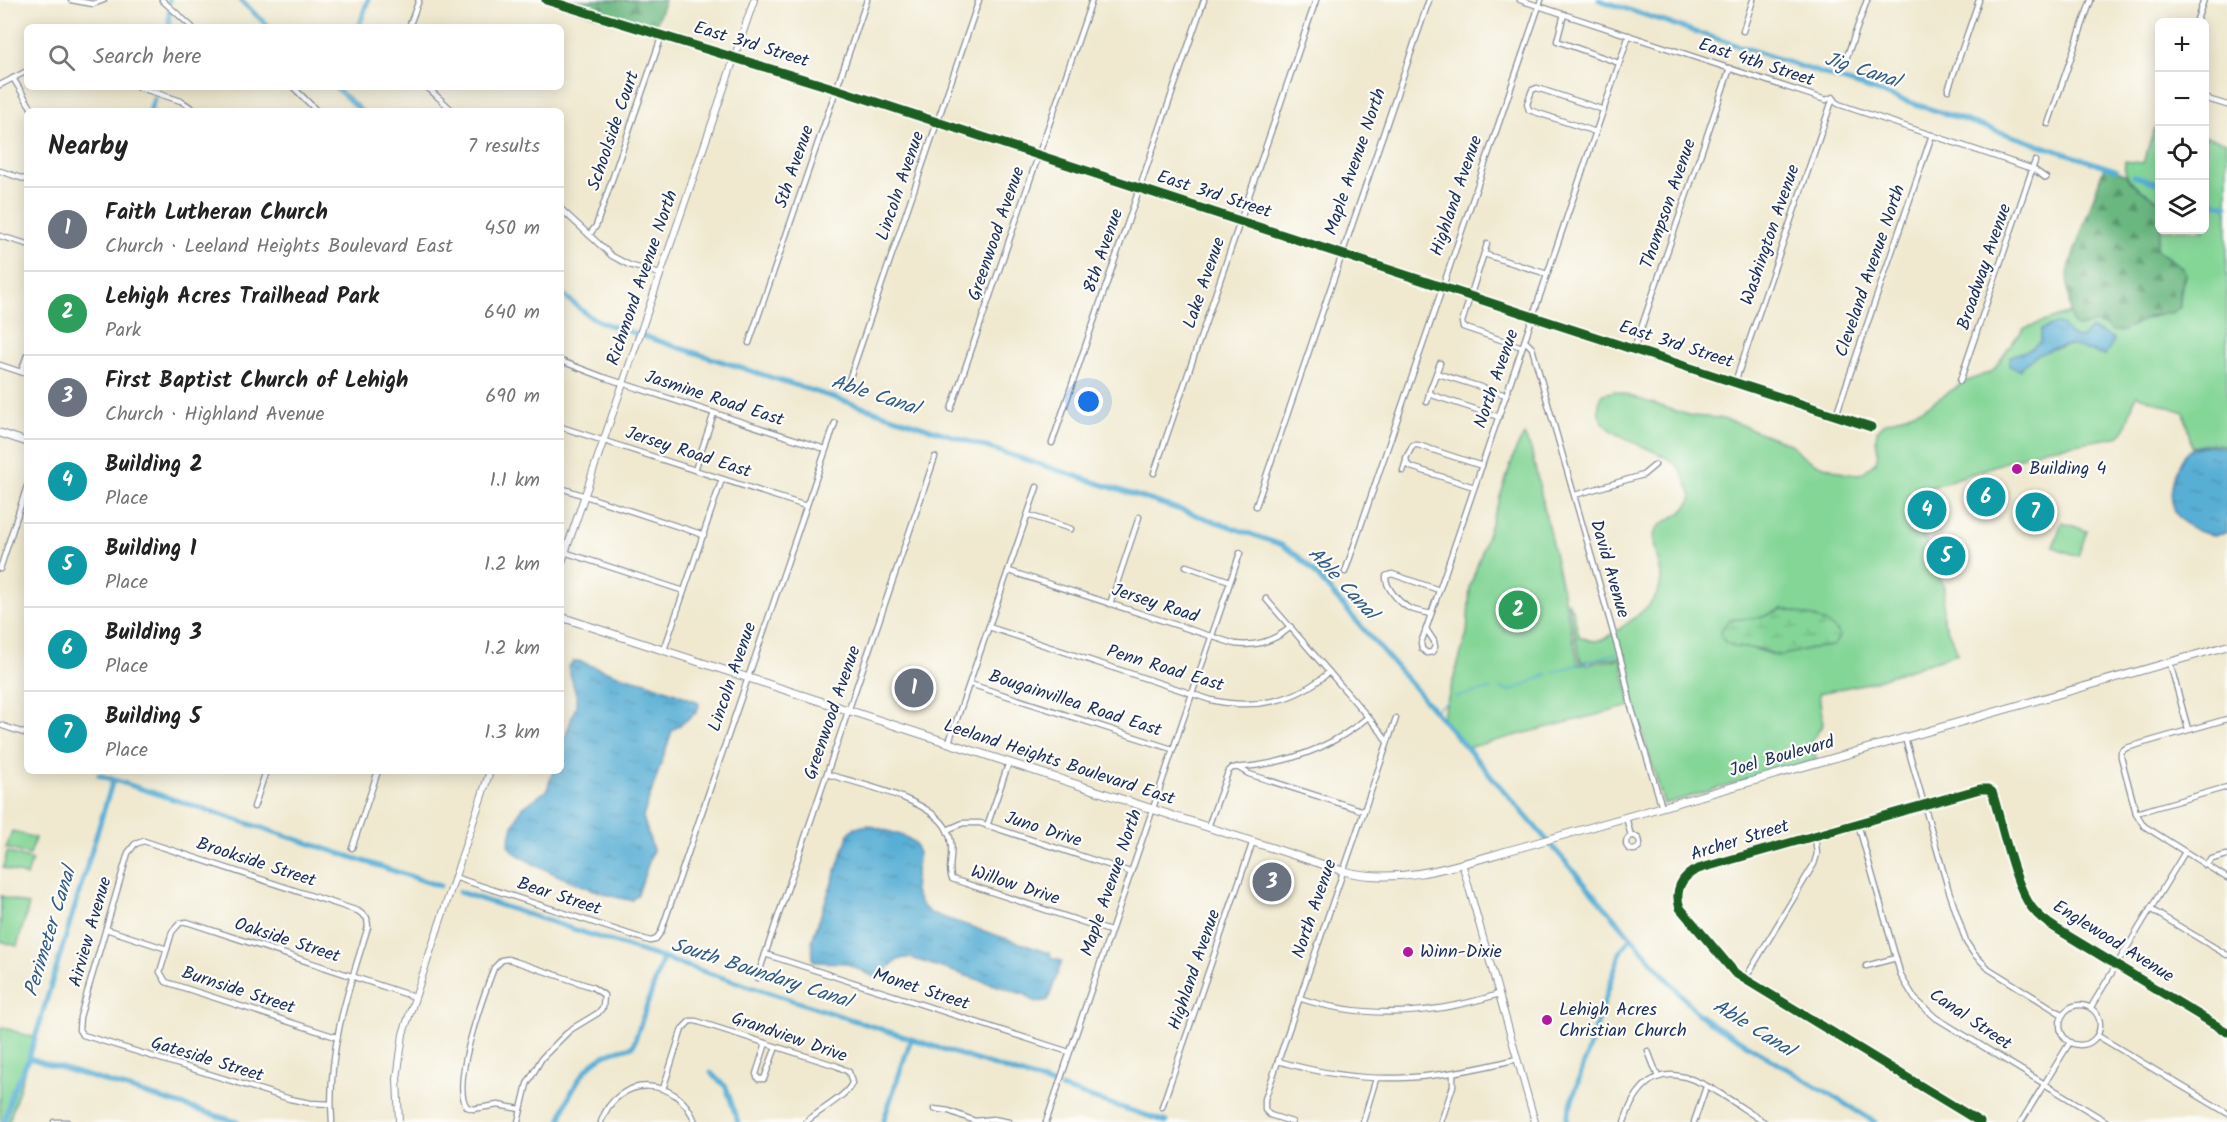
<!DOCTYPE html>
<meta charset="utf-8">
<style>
body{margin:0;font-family:Kalam,sans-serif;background:#f6f6f6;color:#222}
.controls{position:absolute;right:18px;top:18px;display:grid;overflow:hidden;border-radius:9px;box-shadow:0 3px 15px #0003}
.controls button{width:54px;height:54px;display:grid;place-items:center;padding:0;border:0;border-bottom:2px solid #e0e0e0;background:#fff;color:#222;font:30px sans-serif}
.you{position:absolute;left:1089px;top:402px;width:21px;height:21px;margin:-15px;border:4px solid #fff;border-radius:50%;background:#1a73e8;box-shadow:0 0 0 9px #1a73e833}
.badge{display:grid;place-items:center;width:39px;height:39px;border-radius:50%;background:#b5179e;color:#fff;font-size:20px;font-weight:700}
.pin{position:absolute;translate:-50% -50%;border:3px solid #fff;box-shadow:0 2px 6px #0006}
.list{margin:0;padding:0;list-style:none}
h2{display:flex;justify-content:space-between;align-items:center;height:78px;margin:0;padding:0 24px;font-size:26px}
h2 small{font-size:20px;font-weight:400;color:#767676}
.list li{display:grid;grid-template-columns:39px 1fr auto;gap:18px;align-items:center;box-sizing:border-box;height:84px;padding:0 24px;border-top:2px solid #e0e0e0}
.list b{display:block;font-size:22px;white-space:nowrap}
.list p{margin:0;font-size:20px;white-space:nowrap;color:#767676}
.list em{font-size:20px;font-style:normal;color:#767676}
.icon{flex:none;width:33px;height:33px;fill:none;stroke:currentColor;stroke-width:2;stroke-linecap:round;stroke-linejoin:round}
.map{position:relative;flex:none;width:2227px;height:1122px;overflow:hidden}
.search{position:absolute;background:#fff;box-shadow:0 3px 15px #0003;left:24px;top:24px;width:540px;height:66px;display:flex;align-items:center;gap:15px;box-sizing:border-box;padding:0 21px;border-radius:9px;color:#767676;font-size:22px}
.panel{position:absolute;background:#fff;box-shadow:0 3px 15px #0003;left:24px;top:108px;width:540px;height:666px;border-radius:9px}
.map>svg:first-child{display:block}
.green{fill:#84d697;stroke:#50827a;stroke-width:1.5;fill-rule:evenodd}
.forest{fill:url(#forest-firs);stroke:#43736f;stroke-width:1.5}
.wetland{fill:url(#wetland-marsh);stroke:#50827a;stroke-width:1.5}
.water{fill:url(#water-ripples);stroke:#3a6f9a;stroke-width:1.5}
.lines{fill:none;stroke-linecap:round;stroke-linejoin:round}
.stream{stroke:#58afd5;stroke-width:1.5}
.canal{stroke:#58afd5;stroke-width:5}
.minor-casing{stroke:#868c97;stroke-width:7}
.tertiary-casing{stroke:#868c97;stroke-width:8}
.secondary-casing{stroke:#868c97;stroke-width:9}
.minor{stroke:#fff;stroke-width:4.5}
.tertiary{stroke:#fff;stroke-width:6}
.secondary{stroke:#fff;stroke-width:7}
.cycleway-casing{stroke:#fdfcf7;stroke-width:13}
.cycleway{stroke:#1b5e20;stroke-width:9}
.poi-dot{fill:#b5179e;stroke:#fdfcf7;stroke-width:2}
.labels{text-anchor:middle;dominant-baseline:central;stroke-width:4.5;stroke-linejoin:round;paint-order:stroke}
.street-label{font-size:18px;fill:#1b2f5e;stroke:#fdfcf7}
.poi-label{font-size:18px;fill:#1b2f5e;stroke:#fdfcf7;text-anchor:start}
.water-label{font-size:20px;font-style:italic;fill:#305c88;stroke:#fdfcf7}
</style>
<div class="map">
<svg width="2227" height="1122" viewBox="0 0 2227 1122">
<defs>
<pattern id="forest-firs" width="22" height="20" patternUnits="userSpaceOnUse" patternTransform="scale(1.5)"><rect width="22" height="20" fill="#6bb780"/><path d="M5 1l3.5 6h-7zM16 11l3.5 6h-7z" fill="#57956c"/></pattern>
<pattern id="wetland-marsh" width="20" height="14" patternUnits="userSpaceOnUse" patternTransform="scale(1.5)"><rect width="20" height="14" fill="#84d697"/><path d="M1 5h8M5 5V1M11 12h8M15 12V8" fill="none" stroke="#71b885"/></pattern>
<pattern id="water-ripples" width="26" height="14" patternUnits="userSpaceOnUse" patternTransform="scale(1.5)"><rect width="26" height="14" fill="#58afd5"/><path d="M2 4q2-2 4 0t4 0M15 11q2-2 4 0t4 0" fill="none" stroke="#488fb0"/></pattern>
</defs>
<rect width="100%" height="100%" fill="#fdfcf7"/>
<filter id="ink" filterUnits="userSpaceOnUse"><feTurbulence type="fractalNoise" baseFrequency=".0167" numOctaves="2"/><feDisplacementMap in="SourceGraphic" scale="12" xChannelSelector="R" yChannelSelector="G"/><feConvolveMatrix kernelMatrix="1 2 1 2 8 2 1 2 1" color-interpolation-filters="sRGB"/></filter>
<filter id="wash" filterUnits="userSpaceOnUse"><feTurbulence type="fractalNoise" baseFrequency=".008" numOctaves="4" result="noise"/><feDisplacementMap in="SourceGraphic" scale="24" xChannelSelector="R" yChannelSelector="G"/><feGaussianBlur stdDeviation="1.35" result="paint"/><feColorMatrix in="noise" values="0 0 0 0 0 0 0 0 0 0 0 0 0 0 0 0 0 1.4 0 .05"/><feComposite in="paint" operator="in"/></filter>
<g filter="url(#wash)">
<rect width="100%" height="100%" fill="#f0e9d0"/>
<g class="green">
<path d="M2155,128L2159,129V201C2144,191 2121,182 2125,161L2143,163Z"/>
<path d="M2205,136L2227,142V446L2211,443L2192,447L2184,412L2136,395L2124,431L2117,437L2044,449L1908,495L1944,587L1943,619L1958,653L1868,683L1819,693L1823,724L1813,739L1816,760L1664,804L1633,701L1623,657L1581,662L1567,601L1573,611L1579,636C1586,640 1594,642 1601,640C1610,637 1618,630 1625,625C1641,612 1659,602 1661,579C1662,565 1649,541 1656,530C1666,515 1686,519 1692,496C1688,487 1684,474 1677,466C1657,444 1579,436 1603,394L1615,391L1691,416L1719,418L1736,423L1792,445L1801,455L1814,463L1828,467L1843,473L1861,474L1876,462L1878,453L1876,439L1877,431L1885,423L1924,408L1965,382L1993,371L2015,339L2025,328L2070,313L2072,321L2081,327C2092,323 2099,321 2109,328L2173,312L2180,307C2180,293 2184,282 2183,268L2157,250L2156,245L2161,230H2204ZM2056,324L2062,325C2067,333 2074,341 2084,337L2089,330L2105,355C2094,355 2089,349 2078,347C2063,343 2037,353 2024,362L2011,356L2030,349L2041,340V330ZM1781,609L1812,618L1833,646L1811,648L1779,656L1771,654L1748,647L1729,620L1763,617Z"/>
<path d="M1524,435L1531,449L1579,665L1621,659L1631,706L1467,748L1442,718L1467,633L1470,587L1516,449Z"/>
<path d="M2062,522L2087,531L2078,556L2053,547Z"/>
<path d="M12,831L35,838L30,855L6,848Z"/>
<path d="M7,852L32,860L27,876L3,868Z"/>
<path d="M1,896L29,905L17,946L0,941Z"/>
<path d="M2,1027L35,1038L9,1122H0V1032Z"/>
</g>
<g class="forest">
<path d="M557,0H665L653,32L556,3Z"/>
<path d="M2104,167L2127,175C2130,186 2149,195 2159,201L2160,230H2161L2156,245L2157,250L2183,268L2186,274L2180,291V307L2173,312L2151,316L2123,331H2112L2106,326L2092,323L2077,327L2073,325L2070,313L2067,273Z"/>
</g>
<path class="wetland" d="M1782,609C1797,611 1833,621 1840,636L1833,646L1811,648L1779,656L1760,649L1735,647L1726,643L1721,636L1722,629L1729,620L1763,617Z"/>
<g class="water">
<path d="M2056,324L2062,325C2067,333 2074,341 2084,337L2091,328L2113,338L2114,341L2105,355C2093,355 2086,348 2074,346C2059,343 2028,357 2020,370L2009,366L2011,356L2031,349L2041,340V330Z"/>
<path d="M2211,445L2227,448V532C2218,537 2210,535 2200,532C2169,520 2166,494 2178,467C2181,462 2184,454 2188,451C2194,447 2204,446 2211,445Z"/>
<path d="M578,661L621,676L646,682L696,701L699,704L697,712L672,731L643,817L653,850L638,894L632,900C614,901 515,861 508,845L513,826L521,809L547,790L553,771H561V748L576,706V695L568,667L573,662Z"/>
<path d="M868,825L904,836L915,843C927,868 898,886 930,913L1050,953L1051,958L1062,961L1048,1000L1036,1003L1026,995L911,958C897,956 889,967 881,977L876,978L846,963L817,962L813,960L812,940L849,833L854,828Z"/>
</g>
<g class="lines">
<g class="stream">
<path d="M1554,672L1616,653"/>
<path d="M1499,688L1511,691L1548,674"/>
<path d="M1455,697L1490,689"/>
<path d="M1435,710L1448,701"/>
</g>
<g class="canal">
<path d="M169,0V1"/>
<path d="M240,0L269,27"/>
<path d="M1599,0L2116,170"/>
<path d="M169,11V27"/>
<path d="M359,27L368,0"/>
<path d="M335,87L361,111"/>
<path d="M150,111L154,99"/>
<path d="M2134,176L2160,184"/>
<path d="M2204,199L2227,206"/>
<path d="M561,293L589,316L603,323L1199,516L1282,545L1298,556L1313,571L1697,1013L1716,1026L1875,1122"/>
<path d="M99,775L440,886"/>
<path d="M113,780L29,1058L237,1122"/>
<path d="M459,892L1053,1085"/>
<path d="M711,1073L726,1087L738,1122"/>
<path d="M1061,1088L1167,1122"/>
<path d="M4,1122L13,1091L29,1058"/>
<path d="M560,1122C567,1096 583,1063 610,1053C617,1050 626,1049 633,1046L663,958"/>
<path d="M883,1122L911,1039"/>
<path d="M1567,1122V1116L1618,960L1621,950L1631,938"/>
</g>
</g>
</g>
<g filter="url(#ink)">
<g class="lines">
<defs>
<g id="minor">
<path d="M71,0L93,4L104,0"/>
<path d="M162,0L192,27"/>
<path d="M546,0L836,89L1871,427"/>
<path d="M1520,0L1826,100L1833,97L1838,104L2033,169L2046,178"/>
<path d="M1564,14L1557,41L1619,63"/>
<path d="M2196,22L2204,0"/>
<path d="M409,27L419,0"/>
<path d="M1743,31L1753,0"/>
<path d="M1846,59L1867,0"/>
<path d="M13,78L33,111"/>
<path d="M0,85L27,71"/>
<path d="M138,87L181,101L196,111"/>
<path d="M293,87L317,111"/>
<path d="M427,87L453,111"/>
<path d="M1948,90L1979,0"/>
<path d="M2204,98L2227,105"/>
<path d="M2048,124L2091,0"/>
<path d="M1596,132L1529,110L1527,104L1532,90L1537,88L1604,110"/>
<path d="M0,171L27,180"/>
<path d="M561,209L612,256L629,265L660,274"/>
<path d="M589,235L596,226L662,35"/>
<path d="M0,236L27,244"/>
<path d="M1487,244L1462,322L1463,327L1522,347"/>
<path d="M1484,254L1547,274"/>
<path d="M1525,341L1532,348L1623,667L1631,706L1662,807"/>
<path d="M749,343L867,0"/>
<path d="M1634,349L1730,68"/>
<path d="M561,361L603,377L825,449"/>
<path d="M0,365L27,374"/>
<path d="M21,372L27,355"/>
<path d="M1436,375L1439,374L1506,395"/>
<path d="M849,380L979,0"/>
<path d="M1960,381L2035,161"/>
<path d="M1735,382L1833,98"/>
<path d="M1430,392L1432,395L1499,417"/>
<path d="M1427,402L1430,390L1440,363"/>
<path d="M951,409L1092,0"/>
<path d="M1836,415L1932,135"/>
<path d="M561,427L806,506"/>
<path d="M1052,443L1204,0"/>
<path d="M695,470L714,413"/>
<path d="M1403,471L1406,461"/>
<path d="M1154,473L1316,0"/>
<path d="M1474,487L1411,467L1407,464L1406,458L1413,445H1418L1482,466"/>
<path d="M561,488L704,535"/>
<path d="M1575,495L1643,475L1655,465"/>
<path d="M1256,506L1429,0"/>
<path d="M1028,515L1071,529"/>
<path d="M561,551L684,591"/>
<path d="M1186,566L1230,581"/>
<path d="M0,569L27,486"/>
<path d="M1009,571L1235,644C1256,647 1274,641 1291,627"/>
<path d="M1345,572L1541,0"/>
<path d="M1266,599L1381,732L1387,742"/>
<path d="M1110,604L1139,517"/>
<path d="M1431,614C1423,612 1414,611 1407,607C1398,601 1385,587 1386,576L1392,574L1439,590"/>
<path d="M989,627L1211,700C1254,710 1296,702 1329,672"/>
<path d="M1426,629L1629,35"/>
<path d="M1426,629L1434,641L1435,647L1432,652L1427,653L1422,649L1421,643Z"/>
<path d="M664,650L722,479"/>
<path d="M2170,663L2188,729"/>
<path d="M970,684L1172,749"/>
<path d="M2227,719L2126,748L2121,752V757L2136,813L2144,826L2227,878"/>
<path d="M0,725L27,734"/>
<path d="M1905,738L1948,888L1966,942L1974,954L1989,969L2063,1015"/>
<path d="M949,742L1037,487"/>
<path d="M1237,767L1249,774L1364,811"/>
<path d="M827,774C859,784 932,799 947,830C957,849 946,867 952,879L1110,931"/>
<path d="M254,807L266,771"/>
<path d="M2136,813L2227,787"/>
<path d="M1626,817L1631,836"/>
<path d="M1858,824L1901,976L1915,999L1936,1018L2107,1122"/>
<path d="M987,826L1009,762"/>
<path d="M1208,827L1228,772L1232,768C1283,765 1329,750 1368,717"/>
<path d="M947,830L963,823H980L1130,872"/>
<circle cx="1633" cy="843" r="7"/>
<path d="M352,848L378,771"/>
<path d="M2205,865L2212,859L2227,855"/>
<path d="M454,877L650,941L655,940L661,932L835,423"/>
<path d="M2150,909L2227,955"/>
<path d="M106,929L167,949"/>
<path d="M765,954L1069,1052"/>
<path d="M1866,966L1896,958"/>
<path d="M757,978L935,457"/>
<path d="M1745,979L1814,864L1817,854L1815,836"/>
<path d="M1299,998C1365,1020 1433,1015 1499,994"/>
<circle cx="2080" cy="1025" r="20"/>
<path d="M2091,1007L2185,852"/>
<path d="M2098,1036L2227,1113"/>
<path d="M336,1037L166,982L160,972L172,932L180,923L187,922L415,997"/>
<path d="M766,1043L756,1074L758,1079H764L776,1047"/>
<path d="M1648,1051L1658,1077"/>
<path d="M1278,1061C1365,1087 1431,1081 1517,1059"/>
<path d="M663,1089L682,1029L690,1021H696L837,1066L849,1072L852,1083C847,1096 818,1111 806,1122"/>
<path d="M331,1104L310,1103L290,1099L83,1035L79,1030L80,1017L128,853L135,844L144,841L156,845L358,911L367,918L368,927C347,993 327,1051 332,1122"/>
<path d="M1162,1107L1253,841"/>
<path d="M934,1109L949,1111L975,1121L993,1119L1009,1122"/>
<path d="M54,1122H67"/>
<path d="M518,1122L527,1084L542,1058L570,1030L598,1013L603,1007L604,995L592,987L508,959L502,960L494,968C484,994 450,1086 467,1107L473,1109L498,1105L520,1109"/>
<path d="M601,1122C617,1074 678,1075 695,1122"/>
<path d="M1046,1122L1240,553"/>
<path d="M1292,1122L1270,1115L1265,1110V1099L1396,718"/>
<path d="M1363,1122L1376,1079"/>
<path d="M1441,1122L1453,1086V1074"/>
<path d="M1624,1122C1653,1034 1714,1091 1764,1122"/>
<path d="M1694,1122L1706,1087"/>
<path d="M1980,1122L1735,973L1680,908C1674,891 1681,876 1698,869L1980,789H1988L1992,792C2002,823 2013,883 2032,908C2039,917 2047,923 2057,929L2227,1032"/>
<path d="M2021,1122L2070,1042"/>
</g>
<g id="tertiary">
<path d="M561,565L754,0"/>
<path d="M1462,863L1535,1122"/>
<path d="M399,1122L397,1079L403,1034L490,771"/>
</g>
<g id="secondary">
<path d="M0,433L27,442"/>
<path d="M561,617L1343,871C1405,887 1465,862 1525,846L2227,646"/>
</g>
</defs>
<use href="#minor" class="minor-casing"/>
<use href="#tertiary" class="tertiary-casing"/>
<use href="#secondary" class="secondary-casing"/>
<use href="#minor" class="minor"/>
<use href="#tertiary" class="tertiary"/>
<use href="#secondary" class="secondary"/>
<defs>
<g id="cycleway">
<path d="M546,0L836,89L1871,427"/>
<path d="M1980,1122L1735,973L1680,908C1674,891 1681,876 1698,869L1980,789H1988L1992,792C2002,823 2013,883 2032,908C2039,917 2047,923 2057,929L2227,1032"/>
</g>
</defs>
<use href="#cycleway" class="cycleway-casing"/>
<use href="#cycleway" class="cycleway"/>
</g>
</g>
<g class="poi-dot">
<circle cx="2017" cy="469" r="6"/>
<circle cx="1408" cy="952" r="6"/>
<circle cx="1547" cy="1020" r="6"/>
</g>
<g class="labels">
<g class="street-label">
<text transform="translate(751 45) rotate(17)">East 3rd Street</text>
<text transform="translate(1756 63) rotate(18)">East 4th Street</text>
<text transform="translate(614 131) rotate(-71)">Schoolside Court</text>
<text transform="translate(1356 162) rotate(-71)">Maple Avenue North</text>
<text transform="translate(795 167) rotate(-71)">5th Avenue</text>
<text transform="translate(901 186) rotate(-71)">Lincoln Avenue</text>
<text transform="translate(1214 195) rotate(18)">East 3rd Street</text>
<text transform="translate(1457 196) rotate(-71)">Highland Avenue</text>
<text transform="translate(1669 204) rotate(-71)">Thompson Avenue</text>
<text transform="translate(997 234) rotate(-71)">Greenwood Avenue</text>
<text transform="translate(1771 235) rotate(-71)">Washington Avenue</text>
<text transform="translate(1104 251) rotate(-71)">8th Avenue</text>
<text transform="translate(1985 267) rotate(-71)">Broadway Avenue</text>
<text transform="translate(1871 271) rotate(-71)">Cleveland Avenue North</text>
<text transform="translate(643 278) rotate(-71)">Richmond Avenue North</text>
<text transform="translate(1205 283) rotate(-71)">Lake Avenue</text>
<text transform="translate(1676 345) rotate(18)">East 3rd Street</text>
<text transform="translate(1497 379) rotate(-71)">North Avenue</text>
<text transform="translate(714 399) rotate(18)">Jasmine Road East</text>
<text transform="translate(688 453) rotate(18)">Jersey Road East</text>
<text transform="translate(1609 569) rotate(74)">David Avenue</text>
<text transform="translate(1155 604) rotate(18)">Jersey Road</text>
<text transform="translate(1165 669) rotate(17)">Penn Road East</text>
<text transform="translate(733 677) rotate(-71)">Lincoln Avenue</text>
<text transform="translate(1075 704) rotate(18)">Bougainvillea Road East</text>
<text transform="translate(833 713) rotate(-71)">Greenwood Avenue</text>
<text transform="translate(1782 757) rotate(-16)">Joel Boulevard</text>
<text transform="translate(1059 763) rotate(18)">Leeland Heights Boulevard East</text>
<text transform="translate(1043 830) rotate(18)">Juno Drive</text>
<text transform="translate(1740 841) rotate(-17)">Archer Street</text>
<text transform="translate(256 863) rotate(18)">Brookside Street</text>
<text transform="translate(1112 883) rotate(-71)">Maple Avenue North</text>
<text transform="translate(1015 886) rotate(18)">Willow Drive</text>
<text transform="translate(559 897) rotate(18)">Bear Street</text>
<text transform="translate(1315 909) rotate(-71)">North Avenue</text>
<text transform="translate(91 932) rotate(-74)">Airview Avenue</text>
<text transform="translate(287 941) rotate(18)">Oakside Street</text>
<text transform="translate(2113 942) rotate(32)">Englewood Avenue</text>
<text transform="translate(1195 970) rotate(-71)">Highland Avenue</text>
<text transform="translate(921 990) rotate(18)">Monet Street</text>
<text transform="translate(238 991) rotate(18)">Burnside Street</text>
<text transform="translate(1970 1020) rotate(34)">Canal Street</text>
<text transform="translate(789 1038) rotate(19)">Grandview Drive</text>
<text transform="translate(207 1060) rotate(17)">Gateside Street</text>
</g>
<g class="poi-label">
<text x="2029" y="469">Building 4</text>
<text x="1420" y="952">Winn-Dixie</text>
<text x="1559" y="1010">Lehigh Acres<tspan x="1559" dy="21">Christian Church</tspan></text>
</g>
<g class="water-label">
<text transform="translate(1862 71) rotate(18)">Jig Canal</text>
<text transform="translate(875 396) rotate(18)">Able Canal</text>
<text transform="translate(1342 584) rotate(47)">Able Canal</text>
<text transform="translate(51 932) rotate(-73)">Perimeter Canal</text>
<text transform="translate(761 974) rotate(18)">South Boundary Canal</text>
<text transform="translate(1753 1029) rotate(32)">Able Canal</text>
</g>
</g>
</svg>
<div class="controls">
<button>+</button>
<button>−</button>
<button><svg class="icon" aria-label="locate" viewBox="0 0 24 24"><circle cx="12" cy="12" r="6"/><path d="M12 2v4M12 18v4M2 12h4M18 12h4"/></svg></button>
<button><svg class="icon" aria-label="layers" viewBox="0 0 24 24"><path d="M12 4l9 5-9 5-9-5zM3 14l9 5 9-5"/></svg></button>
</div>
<div class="you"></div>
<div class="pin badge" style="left:914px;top:688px;background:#6b7280">1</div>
<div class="pin badge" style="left:1518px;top:610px;background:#2e9e5b">2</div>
<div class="pin badge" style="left:1272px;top:882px;background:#6b7280">3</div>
<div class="pin badge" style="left:1927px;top:510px;background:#0f9aa8">4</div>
<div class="pin badge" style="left:1946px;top:556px;background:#0f9aa8">5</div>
<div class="pin badge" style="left:1986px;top:497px;background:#0f9aa8">6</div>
<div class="pin badge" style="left:2035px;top:512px;background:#0f9aa8">7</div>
<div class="search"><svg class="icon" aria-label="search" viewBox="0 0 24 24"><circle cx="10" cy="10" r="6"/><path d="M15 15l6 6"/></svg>Search here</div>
<section class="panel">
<h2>Nearby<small>7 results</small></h2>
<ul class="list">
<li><span class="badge" style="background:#6b7280">1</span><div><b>Faith Lutheran Church</b><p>Church · Leeland Heights Boulevard East</p></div><em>450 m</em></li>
<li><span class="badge" style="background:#2e9e5b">2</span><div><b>Lehigh Acres Trailhead Park</b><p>Park</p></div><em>640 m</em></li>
<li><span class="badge" style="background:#6b7280">3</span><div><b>First Baptist Church of Lehigh</b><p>Church · Highland Avenue</p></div><em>690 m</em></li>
<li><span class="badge" style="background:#0f9aa8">4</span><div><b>Building 2</b><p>Place</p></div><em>1.1 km</em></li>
<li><span class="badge" style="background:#0f9aa8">5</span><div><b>Building 1</b><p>Place</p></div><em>1.2 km</em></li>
<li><span class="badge" style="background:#0f9aa8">6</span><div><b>Building 3</b><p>Place</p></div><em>1.2 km</em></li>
<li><span class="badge" style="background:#0f9aa8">7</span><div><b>Building 5</b><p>Place</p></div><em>1.3 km</em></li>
</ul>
</section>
</div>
